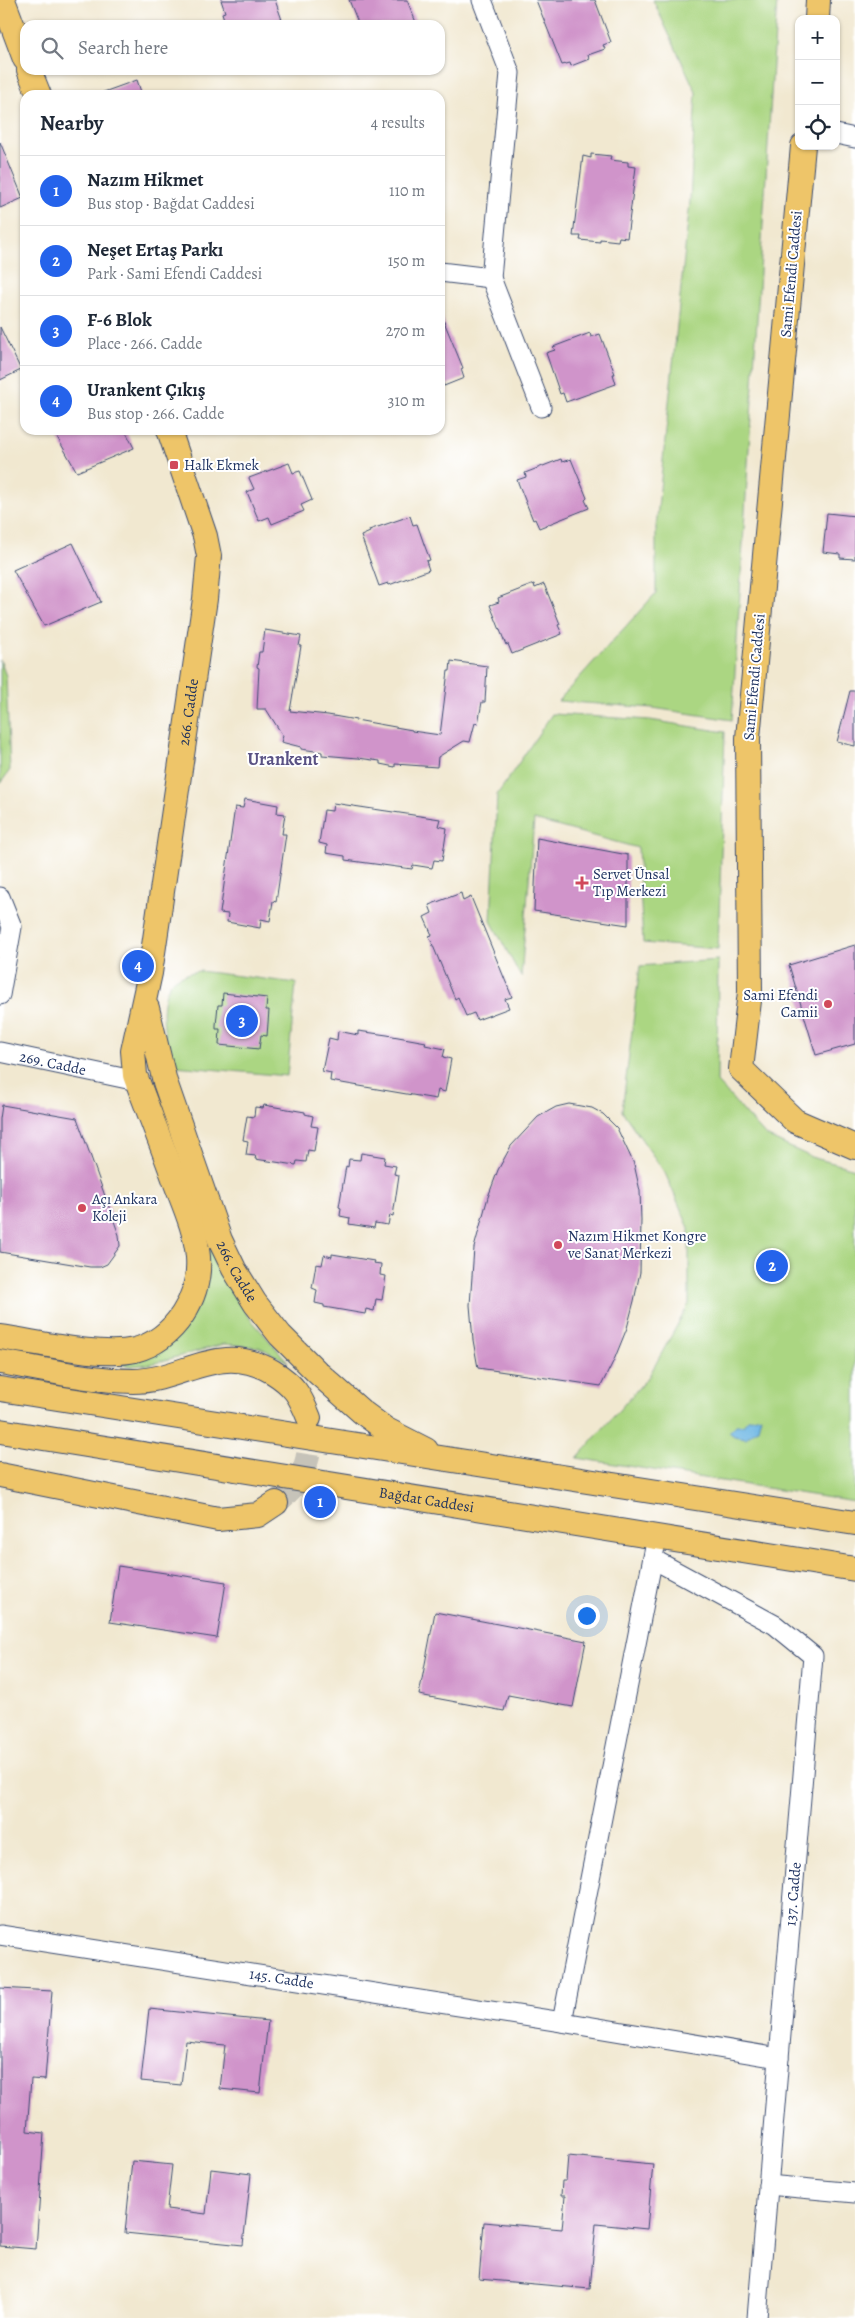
<!DOCTYPE html>
<meta charset="utf-8">
<style>
body{margin:0;font-family:Alegreya,serif;background:#f6f6f7;color:#1f2937}
.controls{position:absolute;right:15px;top:15px;display:grid;overflow:hidden;border-radius:10px;box-shadow:0 1px 4px #0004}
.controls button{width:45px;height:45px;display:grid;place-items:center;padding:0;border:0;border-bottom:1px solid #e0e1e3;background:#fff;color:#1f2937;font:25px sans-serif}
.you{position:absolute;left:586px;top:1615px;width:18px;height:18px;margin:-12px;border:4px solid #fff;border-radius:50%;background:#1a73e8;box-shadow:0 0 0 8px #1a73e833}
.badge{display:grid;place-items:center;width:32px;height:32px;border-radius:50%;background:#2563eb;color:#fff;font-size:16px;font-weight:700}
.pin{position:absolute;translate:-50% -50%;border:2px solid #fff;box-shadow:0 1px 5px #0006}
.list{margin:0;padding:0;list-style:none}
h2{display:flex;justify-content:space-between;align-items:center;height:65px;margin:0;padding:0 20px;font-size:21px}
h2 small{font-size:16px;font-weight:400;color:#747a83}
.list li{display:grid;grid-template-columns:32px 1fr auto;gap:15px;align-items:center;box-sizing:border-box;height:70px;padding:0 20px;border-top:1px solid #e0e1e3}
.list b{display:block;font-size:19px;white-space:nowrap}
.list p{margin:0;font-size:16px;white-space:nowrap;color:#747a83}
.list em{font-size:16px;font-style:normal;color:#747a83}
.icon{flex:none;width:28px;height:28px;fill:none;stroke:currentColor;stroke-width:2;stroke-linecap:round;stroke-linejoin:round}
.map{position:relative;flex:none;width:855px;height:2318px;overflow:hidden}
.search{position:absolute;background:#fff;box-shadow:0 1px 4px #0004;left:20px;top:20px;width:425px;height:55px;display:flex;align-items:center;gap:12px;box-sizing:border-box;padding:0 18px;border-radius:15px;color:#747a83;font-size:19px}
.panel{position:absolute;background:#fff;box-shadow:0 1px 4px #0004;left:20px;top:90px;width:425px;height:345px;border-radius:15px}
.map>svg:first-child{display:block}
.green{fill:#abd682;stroke:#638270}
.water{fill:#6ab5e3;stroke:#4272a0}
.building{fill:#d094ca}
.lines{fill:none;stroke-linecap:round;stroke-linejoin:round}
.major-tunnel{stroke:#c6c3b9;stroke-width:24;stroke-dasharray:24 12;stroke-linecap:butt}
.minor-casing{stroke:#3b4b6f;stroke-width:21}
.major-casing{stroke:#3b4b6f;stroke-width:26}
.minor{stroke:#fff;stroke-width:19}
.major{stroke:#eec569;stroke-width:24}
.poi-dot{fill:#d1495b;stroke:#fff;stroke-width:2}
.labels{text-anchor:middle;dominant-baseline:central;stroke-width:4;stroke-linejoin:round;paint-order:stroke}
.street-label{font-size:15px;fill:#1b2f5e;stroke:#fff}
.poi-label{font-size:15px;fill:#1b2f5e;stroke:#fff;text-anchor:start}
.quarter-label{font-size:18px;font-weight:bold;fill:#5a5284;stroke:#fff}
</style>
<div class="map">
<svg width="855" height="2318" viewBox="0 0 855 2318">
<rect width="100%" height="100%" fill="#fff"/>
<filter id="ink" filterUnits="userSpaceOnUse"><feTurbulence type="fractalNoise" baseFrequency=".02" numOctaves="2"/><feDisplacementMap in="SourceGraphic" scale="10" xChannelSelector="R" yChannelSelector="G"/><feConvolveMatrix kernelMatrix="1 2 1 2 8 2 1 2 1" color-interpolation-filters="sRGB"/></filter>
<filter id="wash" filterUnits="userSpaceOnUse"><feTurbulence type="fractalNoise" baseFrequency=".0096" numOctaves="4" result="noise"/><feDisplacementMap in="SourceGraphic" scale="20" xChannelSelector="R" yChannelSelector="G"/><feGaussianBlur stdDeviation="1.12" result="paint"/><feColorMatrix in="noise" values="0 0 0 0 0 0 0 0 0 0 0 0 0 0 0 0 0 1.4 0 .05"/><feComposite in="paint" operator="in"/></filter>
<g filter="url(#wash)">
<rect width="100%" height="100%" fill="#f1e8d0"/>
<g class="green">
<path d="M653,0H777L732,720L653,708L558,701L656,593V527L690,201L696,92Z"/>
<path d="M0,660L6,676L10,770L0,784Z"/>
<path d="M552,714L650,720L725,732L718,949L643,943L638,848L534,820L521,977L491,921L497,795Z"/>
<path d="M718,960L717,1082L766,1136L811,1157L855,1169V1502L577,1458L649,1376L689,1304V1228L665,1173L622,1111L640,966Z"/>
<path d="M199,971L296,983L287,1076L175,1066C164,1048 157,1001 171,983C178,975 189,973 199,971Z"/>
<path d="M207,1243L247,1315L288,1362L259,1347L224,1344L151,1364L131,1366L104,1362L164,1344Z"/>
</g>
<path class="water" d="M761,1416L758,1428L746,1438L734,1436L729,1432L736,1425H743L748,1419Z"/>
<g id="blocks">
<g class="building">
<path d="M221,0H275L282,20L268,25H226L222,13L225,12Z"/>
<path d="M349,0H407L417,25H359Z"/>
<path d="M536,0H595L611,42L603,45L605,49L588,55L589,59L571,66L570,63L562,65Z"/>
<path d="M137,80L142,95H101V93Z"/>
<path d="M0,142L23,198L0,208Z"/>
<path d="M591,154L611,156L610,160L628,162V166L636,167L627,238L619,237L618,241L600,239V242L580,240L581,236H573L583,156L591,158Z"/>
<path d="M440,312L463,368L461,369L464,378L444,386L440,377Z"/>
<path d="M0,327L21,370L0,380Z"/>
<path d="M590,333L591,337L600,334L615,374H613L616,384L566,402L563,393L560,394L546,353L555,350L553,347Z"/>
<path d="M53,430H125L134,448L77,472Z"/>
<path d="M561,459L562,462L571,459L587,498L585,500L589,508L539,528L535,519L533,520L517,480L526,477L525,473Z"/>
<path d="M289,463L293,473L300,471L312,500L301,505L304,511L272,524L269,517L259,521L247,492L254,489L249,478Z"/>
<path d="M827,513L855,516V559L840,558V554L823,552Z"/>
<path d="M410,516L413,525L417,524L424,544L430,560L426,561L429,570L389,585L388,583L379,586L361,536L370,532L369,530Z"/>
<path d="M73,543L101,602L44,626L13,570Z"/>
<path d="M534,584L535,588L544,584L560,624L558,625L562,634L512,654L508,644L506,645L490,605L499,602L498,598Z"/>
<path d="M265,630L301,636L299,646H301L290,711L328,715L412,730V731L440,735L448,671H450L451,661L487,666L485,702H482L478,724L475,723L470,742L464,741L438,757L437,767L395,764V767L380,764V761L358,758L322,755V752L301,749V747L281,742L283,736L266,709H257L259,668L257,667L259,652H262Z"/>
<path d="M850,691H855V746L837,742Z"/>
<path d="M245,799L278,805L277,813L285,814L282,834H286L276,902L273,901L270,921L261,919L260,928L227,922L228,914L220,913L235,807L243,808Z"/>
<path d="M333,803L440,819L438,826L447,828L442,861L434,860L432,868L413,865L412,869L345,860V856L326,853L327,845L319,843L324,810L332,811Z"/>
<path d="M537,838L628,855V925L534,911Z"/>
<path d="M461,893L463,901L471,897L512,997L505,999L509,1008L477,1020L474,1013L466,1016L458,997L455,999L429,936L432,935L424,917L432,913L429,905Z"/>
<path d="M855,945V1044L816,1055L789,965Z"/>
<path d="M223,993L267,998L266,1010H269L267,1036L261,1035L259,1049L219,1045L220,1029H216V1025L218,1005H222Z"/>
<path d="M338,1031L358,1035V1031L387,1035L426,1042L425,1045L445,1049L443,1057L451,1059L445,1092L438,1090L436,1099L330,1081L331,1073L322,1071L329,1038L337,1040Z"/>
<path d="M569,1104L592,1108L603,1114L617,1128L634,1164L640,1191L641,1220L640,1272L634,1301L627,1328L614,1360L601,1386L478,1368L473,1340L470,1305L474,1248L488,1197L498,1170L511,1146L538,1117L556,1107Z"/>
<path d="M2,1105L77,1118L119,1235L120,1246L107,1264L100,1267H90L0,1252V1119Z"/>
<path d="M264,1105L305,1112V1114L313,1116L311,1126L318,1127L314,1151L308,1150L306,1162L297,1161L296,1165L255,1159L256,1156L246,1155L248,1141L243,1140L247,1116L254,1117L255,1107L263,1108Z"/>
<path d="M361,1153L385,1157L384,1164L396,1166L394,1174L399,1175L393,1216L390,1215L388,1225L375,1223L374,1228L349,1224L350,1218L340,1216L341,1208L339,1207L346,1166L348,1167L349,1159L360,1160Z"/>
<path d="M332,1254L374,1261L373,1263L381,1264L380,1275L386,1276L382,1300L376,1299L374,1311L366,1309L365,1314L324,1307V1305L315,1303L317,1290L312,1288L316,1264L322,1265L324,1255L332,1257Z"/>
<path d="M118,1566L226,1582L217,1638L110,1622Z"/>
<path d="M435,1612L586,1641L573,1707L508,1695L504,1711L419,1695Z"/>
<path d="M0,1988L52,1991L45,2080L31,2079L27,2131L44,2133L36,2249L0,2246Z"/>
<path d="M149,2009L268,2021L260,2093L220,2089L225,2045L186,2041L181,2085L141,2081Z"/>
<path d="M568,2156L653,2164L647,2229L596,2224L590,2289L479,2279L484,2222L562,2229L565,2196H561L562,2181H566Z"/>
<path d="M132,2161L172,2165L167,2209L206,2214L211,2169L251,2174L243,2245L125,2233Z"/>
</g>
</g>
</g>
<g filter="url(#ink)">
<use href="#blocks" fill-opacity="0" stroke="#3b4b6f" stroke-width="1"/>
<g class="lines">
<path class="major-tunnel" d="M276,1503C308,1476 311,1459 309,1418"/>
<defs>
<g id="minor">
<path d="M836,134L855,138"/>
<path d="M440,272L491,278L510,73L482,0"/>
<path d="M491,278L541,407"/>
<path d="M0,897L12,927L0,995"/>
<path id="s1" d="M0,1052L137,1081"/>
<path d="M653,1559L775,1625L813,1656L757,2318"/>
<path id="s2" d="M0,1935L562,2022L779,2058"/>
<path d="M562,2022L655,1547"/>
<path d="M768,2185L855,2193"/>
</g>
<g id="major">
<path d="M3,0L25,59"/>
<path d="M817,19L818,0"/>
<path d="M29,70L39,95"/>
<path d="M803,146L748,738L750,992L741,1069L795,1121L855,1147"/>
<path id="s3" d="M147,1008L165,1082L220,1240L234,1269L255,1303L280,1335L318,1373L362,1412L385,1429L426,1450"/>
<path id="s4" d="M0,1337C37,1342 100,1358 135,1350C175,1339 201,1297 198,1257C196,1231 184,1205 175,1181C162,1145 148,1110 135,1075L133,1051L150,973L205,599L209,556L205,536L169,430"/>
<path d="M0,1362C43,1369 88,1380 133,1381C184,1381 219,1340 273,1372C294,1385 300,1395 309,1418"/>
<path d="M0,1389L855,1523"/>
<path id="s5" d="M0,1431L855,1569"/>
<path d="M0,1475L218,1519L258,1515L276,1503"/>
</g>
</defs>
<use href="#minor" class="minor-casing"/>
<use href="#major" class="major-casing"/>
<use href="#minor" class="minor"/>
<use href="#major" class="major"/>
</g>
</g>
<g class="poi-dot">
<rect x="169" y="460" width="10" height="10" rx="2.5"/>
<path d="M579.5 875.5h5v5h5v5h-5v5h-5v-5h-5v-5h5z"/>
<circle cx="828" cy="1004" r="5"/>
<circle cx="82" cy="1208" r="5"/>
<circle cx="558" cy="1245" r="5"/>
</g>
<g class="labels">
<g class="street-label">
<text transform="translate(791 274) rotate(-85)">Sami Efendi Caddesi</text>
<text transform="translate(754 677) rotate(-85)">Sami Efendi Caddesi</text>
<text stroke="none"><textPath href="#s4" startOffset="818">266. Cadde</textPath></text>
<text stroke="none"><textPath href="#s1" startOffset="54">269. Cadde</textPath></text>
<text stroke="none"><textPath href="#s3" startOffset="279">266. Cadde</textPath></text>
<text stroke="none"><textPath href="#s5" startOffset="432">Bağdat Caddesi</textPath></text>
<text transform="translate(793 1894) rotate(-85)">137. Cadde</text>
<text stroke="none"><textPath href="#s2" startOffset="285">145. Cadde</textPath></text>
</g>
<g class="poi-label">
<text x="184" y="465">Halk Ekmek</text>
<text x="593" y="874">Servet Ünsal<tspan x="593" dy="17">Tıp Merkezi</tspan></text>
<text x="818" y="995" text-anchor="end">Sami Efendi<tspan x="818" dy="17">Camii</tspan></text>
<text x="92" y="1199">Açı Ankara<tspan x="92" dy="17">Koleji</tspan></text>
<text x="568" y="1236">Nazım Hikmet Kongre<tspan x="568" dy="17">ve Sanat Merkezi</tspan></text>
</g>
<g class="quarter-label">
<text x="283" y="759">Urankent</text>
</g>
</g>
</svg>
<div class="controls">
<button>+</button>
<button>−</button>
<button><svg class="icon" aria-label="locate" viewBox="0 0 24 24"><circle cx="12" cy="12" r="6"/><path d="M12 2v4M12 18v4M2 12h4M18 12h4"/></svg></button>
</div>
<div class="you"></div>
<div class="pin badge" style="left:320px;top:1502px">1</div>
<div class="pin badge" style="left:772px;top:1266px">2</div>
<div class="pin badge" style="left:242px;top:1021px">3</div>
<div class="pin badge" style="left:138px;top:966px">4</div>
<div class="search"><svg class="icon" aria-label="search" viewBox="0 0 24 24"><circle cx="10" cy="10" r="6"/><path d="M15 15l6 6"/></svg>Search here</div>
<section class="panel">
<h2>Nearby<small>4 results</small></h2>
<ul class="list">
<li><span class="badge">1</span><div><b>Nazım Hikmet</b><p>Bus stop · Bağdat Caddesi</p></div><em>110 m</em></li>
<li><span class="badge">2</span><div><b>Neşet Ertaş Parkı</b><p>Park · Sami Efendi Caddesi</p></div><em>150 m</em></li>
<li><span class="badge">3</span><div><b>F-6 Blok</b><p>Place · 266. Cadde</p></div><em>270 m</em></li>
<li><span class="badge">4</span><div><b>Urankent Çıkış</b><p>Bus stop · 266. Cadde</p></div><em>310 m</em></li>
</ul>
</section>
</div>
